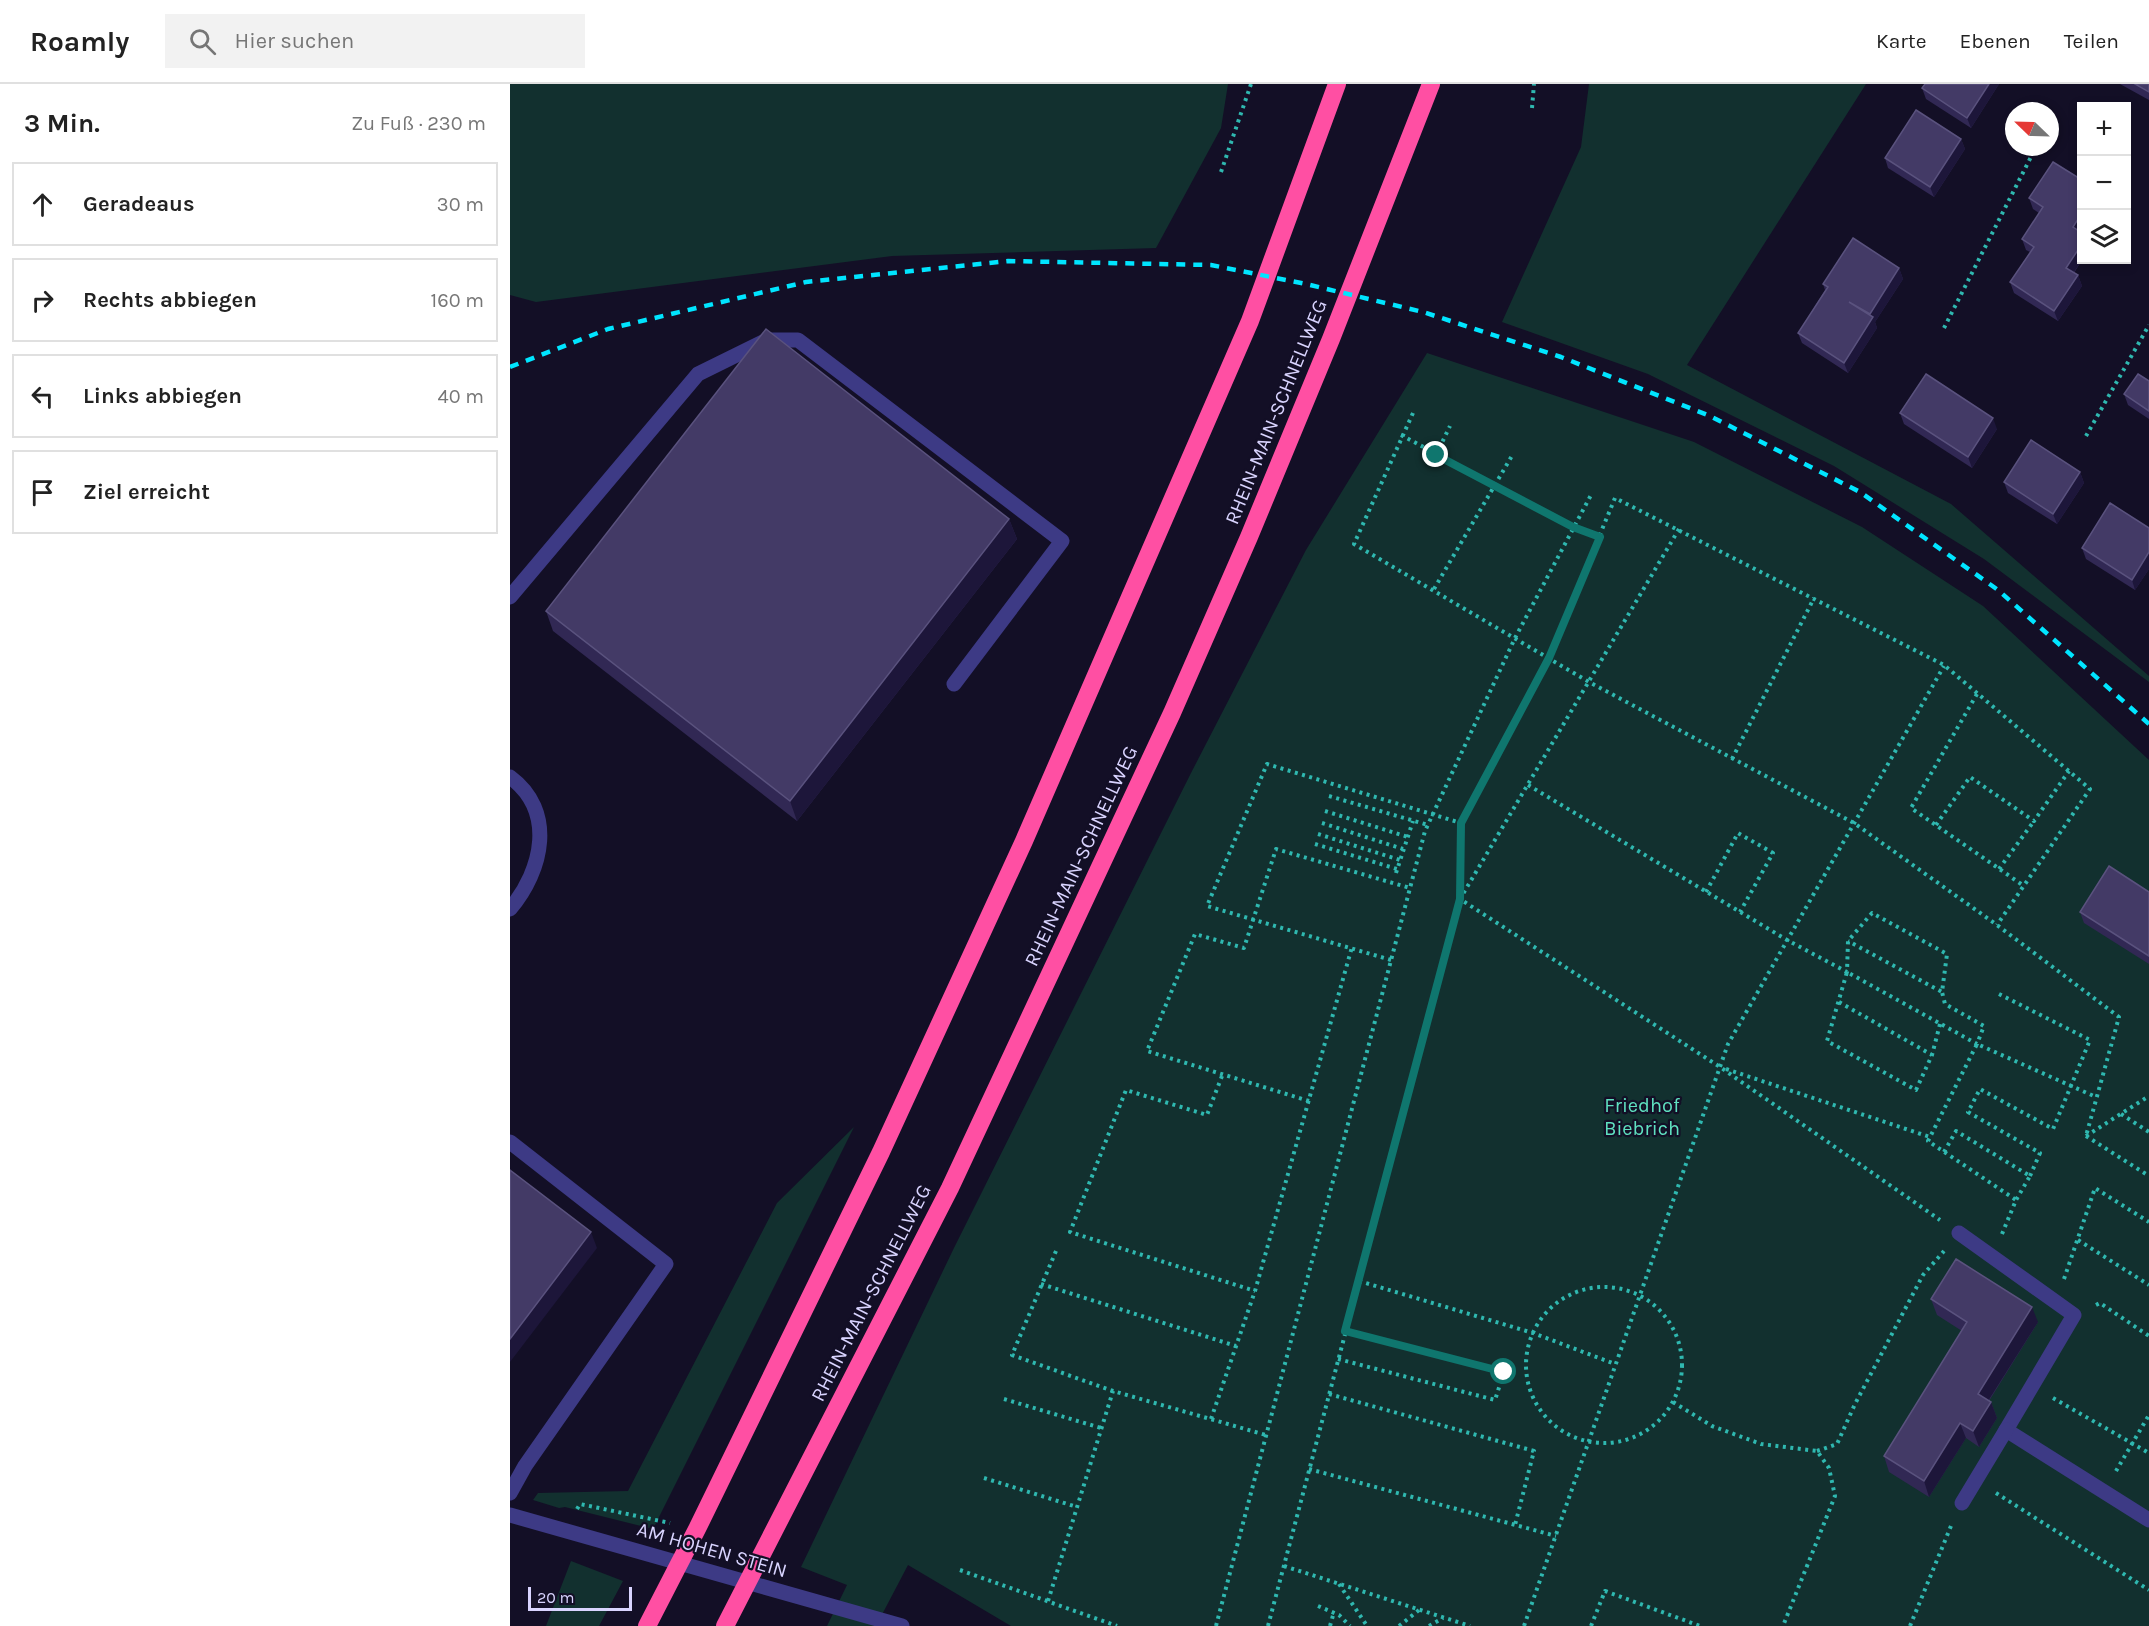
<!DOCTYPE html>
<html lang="de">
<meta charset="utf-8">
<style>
body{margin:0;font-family:Karla,sans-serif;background:#f2f2f2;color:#222}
.controls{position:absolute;right:18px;top:18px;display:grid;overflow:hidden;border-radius:0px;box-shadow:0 3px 9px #0003}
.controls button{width:54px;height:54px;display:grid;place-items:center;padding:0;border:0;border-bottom:2px solid #e0e0e0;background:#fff;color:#222;font:30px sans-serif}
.compass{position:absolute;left:1495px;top:18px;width:54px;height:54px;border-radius:50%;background:#fff;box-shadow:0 3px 9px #0003;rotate:293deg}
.scale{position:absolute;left:18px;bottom:15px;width:104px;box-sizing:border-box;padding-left:6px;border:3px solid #d9d4ff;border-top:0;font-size:16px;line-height:21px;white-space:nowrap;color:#d9d4ff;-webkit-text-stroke:4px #130f26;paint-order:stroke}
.stop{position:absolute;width:18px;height:18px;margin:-14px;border:4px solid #0f766e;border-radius:50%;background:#fff}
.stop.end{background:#0f766e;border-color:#fff;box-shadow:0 2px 6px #0008}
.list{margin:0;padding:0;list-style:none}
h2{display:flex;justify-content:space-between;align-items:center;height:78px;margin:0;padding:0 24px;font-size:26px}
h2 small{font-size:20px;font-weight:400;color:#767676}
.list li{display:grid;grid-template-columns:39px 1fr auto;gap:18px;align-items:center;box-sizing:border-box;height:84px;margin:0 12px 12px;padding:0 12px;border:2px solid #e0e0e0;border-radius:0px}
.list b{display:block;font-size:22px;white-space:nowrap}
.list em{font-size:20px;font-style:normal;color:#767676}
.icon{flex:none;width:33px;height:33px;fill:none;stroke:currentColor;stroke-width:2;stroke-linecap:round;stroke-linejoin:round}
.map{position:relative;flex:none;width:1639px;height:1542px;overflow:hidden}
header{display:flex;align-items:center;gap:36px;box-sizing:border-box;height:84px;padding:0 30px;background:#fff;border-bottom:2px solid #e0e0e0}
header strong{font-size:28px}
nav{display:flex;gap:33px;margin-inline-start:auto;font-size:21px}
.search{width:420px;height:54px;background:#f2f2f2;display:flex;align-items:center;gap:15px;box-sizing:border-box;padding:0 21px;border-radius:0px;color:#767676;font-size:22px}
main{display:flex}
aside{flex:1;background:#fff}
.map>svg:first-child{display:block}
.green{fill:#12302f}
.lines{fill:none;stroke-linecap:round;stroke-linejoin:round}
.path{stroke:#2fb8b0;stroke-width:4;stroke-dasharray:3 4.5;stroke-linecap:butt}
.minor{stroke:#3d3a85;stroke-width:15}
.highway{stroke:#ff4fa3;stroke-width:18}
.rail{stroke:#00e5ff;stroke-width:4.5;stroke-dasharray:9 8;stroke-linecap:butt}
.wall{fill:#312854}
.shaded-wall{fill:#1d163a}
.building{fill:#433a66;stroke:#5a527e;stroke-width:1.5}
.route{stroke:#0f766e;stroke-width:8}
.labels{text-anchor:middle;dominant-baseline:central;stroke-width:4.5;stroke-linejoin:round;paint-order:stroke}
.street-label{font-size:20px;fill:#d9d4ff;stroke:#130f26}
.park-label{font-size:20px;fill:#5fe0c0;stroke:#130f26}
</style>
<header>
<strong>Roamly</strong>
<div class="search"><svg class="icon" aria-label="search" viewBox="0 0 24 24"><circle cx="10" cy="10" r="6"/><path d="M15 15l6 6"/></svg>Hier suchen</div>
<nav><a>Karte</a><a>Ebenen</a><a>Teilen</a></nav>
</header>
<main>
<aside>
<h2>3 Min.<small>Zu Fuß · 230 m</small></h2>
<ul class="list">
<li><svg class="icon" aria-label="ahead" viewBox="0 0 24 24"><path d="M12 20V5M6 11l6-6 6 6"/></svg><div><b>Geradeaus</b></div><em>30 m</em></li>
<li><svg class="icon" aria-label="right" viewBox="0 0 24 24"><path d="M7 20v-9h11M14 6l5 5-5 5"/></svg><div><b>Rechts abbiegen</b></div><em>160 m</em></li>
<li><svg class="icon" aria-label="left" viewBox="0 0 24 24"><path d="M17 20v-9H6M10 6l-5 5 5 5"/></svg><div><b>Links abbiegen</b></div><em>40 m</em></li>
<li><svg class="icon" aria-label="arrive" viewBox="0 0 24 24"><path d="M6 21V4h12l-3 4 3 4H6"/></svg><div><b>Ziel erreicht</b></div></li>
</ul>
</aside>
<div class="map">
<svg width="1639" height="1542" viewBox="0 0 1639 1542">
<rect width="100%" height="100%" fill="#130f26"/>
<g class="green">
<path d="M0,0H718L711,44L646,164L382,172L26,218L0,211Z"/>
<path d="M1079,0H1356L1177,281L1441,420L1639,592V598L1474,475L1324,382L1138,290L992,238L1071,63Z"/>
<path d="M917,269L1184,358L1352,443L1473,522L1639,676V1542H501L398,1481L366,1542H317L337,1501L291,1483L443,1166L681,689L796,466Z"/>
<path d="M344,1043L143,1445L55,1423L49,1424L23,1416L28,1409L118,1407L267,1119Z"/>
<path d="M61,1477L113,1497L89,1542H36Z"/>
</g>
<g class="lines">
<g class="path">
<path d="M1022,24L1024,0"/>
<path d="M1540,36L1541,33"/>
<path d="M711,88L741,0"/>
<path d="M1434,244L1526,63"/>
<path d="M903,329L844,460L1079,598L1344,739L1487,841L1609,933L1576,1052"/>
<path d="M891,351L1063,443L1090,453"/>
<path d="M1576,352L1639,241"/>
<path d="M926,371L940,342"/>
<path d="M1169,445L950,815L1210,983L1430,1136"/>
<path d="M924,505L1003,370"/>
<path d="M1467,610L1401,724L1514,802"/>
<path d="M1222,675L1304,514"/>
<path d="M1018,701L1277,856L1337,888L1338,857L1362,829L1437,870L1432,908L1338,857"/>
<path d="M819,712L918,741"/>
<path d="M815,727L898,753"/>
<path d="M812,739L893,765"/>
<path d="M1426,741L1460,693L1524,737L1559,687"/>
<path d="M808,750L890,776"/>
<path d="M805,760L887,785"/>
<path d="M1489,785L1524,737"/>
<path d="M886,789L903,737"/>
<path d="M1196,808L1228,749L1263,769L1230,828"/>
<path d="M881,876L697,822L757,680L951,739"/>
<path d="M1489,910L1580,956L1543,1045L1470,1005L1458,1028L1530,1069L1520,1092"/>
<path d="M1329,918L1422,971"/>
<path d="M1430,940L1422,971L1406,1006L1317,957L1337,888L1467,960L1474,942L1435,920L1432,908"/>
<path d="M1216,985L1420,1053"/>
<path d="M712,992L697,1031L616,1006L560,1148L745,1207"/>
<path d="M799,1017L637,967L685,850L734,864L766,765L900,804"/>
<path d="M1611,1030L1639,1048"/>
<path d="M1576,1052L1639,1012"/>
<path d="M1576,1052L1639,1092"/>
<path d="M1434,1068L1446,1047L1520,1092L1506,1116"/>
<path d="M1492,1150L1506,1116L1418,1057L1467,960L1586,1013"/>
<path d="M1568,1156L1639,1201"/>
<path d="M546,1167L502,1271L603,1307L756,1351"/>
<path d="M1554,1195L1585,1104L1639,1138"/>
<path d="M849,1197L1023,1249L1105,1280"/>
<path d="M531,1200L726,1262"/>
<circle cx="1094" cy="1281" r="78"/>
<path d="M1586,1221L1590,1219L1639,1252"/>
<path d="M828,1275L985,1316L994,1288L835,1247"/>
<path d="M819,1310L1024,1367L1005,1441"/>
<path d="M1543,1314L1639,1369"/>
<path d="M494,1315L591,1344"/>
<path d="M1163,1318L1202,1342L1251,1360L1307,1367L1319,1384L1325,1412L1273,1542"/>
<path d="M701,1335L745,1207L842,863"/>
<path d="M1307,1367L1327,1360L1345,1320L1413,1191L1434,1167"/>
<path d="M799,1385L1046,1452"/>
<path d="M1606,1387L1639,1331"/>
<path d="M474,1394L567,1423"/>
<path d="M1486,1409L1639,1506"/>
<path d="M67,1425L70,1420L160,1439"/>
<path d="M774,1482L960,1542"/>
<path d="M450,1486L607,1542"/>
<path d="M829,1500L857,1542"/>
<path d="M538,1517L603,1307"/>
<path d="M808,1522L829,1531L840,1542"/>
<path d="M706,1542L915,747L1005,554L1081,411"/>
<path d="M758,1542L950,815L951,739L1039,574L1105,414L1434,581L1580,705L1487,841"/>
<path d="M820,1542L824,1528"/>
<path d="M889,1542L909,1526"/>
<path d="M919,1542L933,1534"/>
<path d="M1014,1542L1218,960L1434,582"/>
<path d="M1081,1542L1095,1507L1190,1542"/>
<path d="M1400,1542L1441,1442"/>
</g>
<g class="minor">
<path d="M0,513L188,290L257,256H288L552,457L444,600"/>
<path d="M0,693C46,727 33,786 0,825"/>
<path d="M0,1058L156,1180L15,1382L0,1409"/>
<path d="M1449,1149L1564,1231L1496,1346L1639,1436"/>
<path d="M1452,1419L1496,1346"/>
<path d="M0,1431L392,1542"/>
</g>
<g class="highway">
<path d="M137,1542L187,1445L371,1068L514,757L740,237L827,0"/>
<path d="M215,1542L440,1104L662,629L739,453L821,255L921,0"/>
</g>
<path class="rail" d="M0,283L98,245L296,198L498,177L701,181L796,200L913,228L1051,273L1200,332L1350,408L1488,506L1639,640"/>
</g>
<g class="wall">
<path d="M1489,0L1461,44L1416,15L1412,4Z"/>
<path d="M1610,0H1639V16Z"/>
<path d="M1451,55L1455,65L1424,113L1378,84L1375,74Z"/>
<path d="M1519,114L1570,148L1572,176L1564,189L1568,191L1572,202L1548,237L1504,209L1500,198L1520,168L1516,166L1512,155L1529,129L1523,125Z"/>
<path d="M1389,184L1393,195L1365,238L1367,244L1338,289L1292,259L1288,249L1315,206L1313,200Z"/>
<path d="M1639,297V335L1618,321L1614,310Z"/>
<path d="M1390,329L1487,345L1462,384L1394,340Z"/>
<path d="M1570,388L1574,399L1547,440L1498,409L1494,398Z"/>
<path d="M499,435L507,455L287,737L43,547L36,527Z"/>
<path d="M1639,444V485L1625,506L1576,475L1572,464Z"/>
<path d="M1639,808V880L1574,839L1570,828Z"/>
<path d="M1421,1215L1528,1238L1479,1317L1481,1318L1487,1334L1469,1363L1456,1354L1419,1413L1379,1388L1374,1372L1452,1247L1427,1231Z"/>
</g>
<g class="shaded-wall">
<path d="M1479,0H1489L1461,44L1457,34Z"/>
<path d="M1451,55L1455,65L1424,113L1420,103Z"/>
<path d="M1572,129V146L1566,154L1563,143Z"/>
<path d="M1572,160V176L1560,194L1556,184Z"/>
<path d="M1389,184L1393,195L1365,238L1367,244L1338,289L1334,279L1362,235L1360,230Z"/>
<path d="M1568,191L1572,202L1548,237L1544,227Z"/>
<path d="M1483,334L1487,345L1462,384L1458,373Z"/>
<path d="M1570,388L1574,399L1547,440L1543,430Z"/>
<path d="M499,435L507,455L287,737L280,717Z"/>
<path d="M1639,468V485L1625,506L1622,496Z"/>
<path d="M81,1148L87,1164L0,1278V1255Z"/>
<path d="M1522,1223L1528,1238L1473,1325L1468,1310Z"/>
<path d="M1481,1318L1487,1334L1469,1363L1463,1347Z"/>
<path d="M1450,1339L1456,1354L1419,1413L1414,1397Z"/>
</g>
<g class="building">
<path d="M1415,0H1479L1457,34L1412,4Z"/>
<path d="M1625,0H1639V8Z"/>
<path d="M1406,26L1451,55L1420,103L1375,74Z"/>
<path d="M1543,78L1572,96V129L1563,143L1572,149V160L1556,184L1568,191L1544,227L1500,198L1524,163L1512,155L1533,123L1519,114Z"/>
<path d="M1343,154L1389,184L1360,230L1339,218L1363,233L1334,279L1288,249L1318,203L1313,200Z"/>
<path d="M256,245L499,435L280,717L36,527Z"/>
<path d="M1416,290L1483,334L1458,373L1390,329Z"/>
<path d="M1628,290L1639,297V327L1614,310Z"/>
<path d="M1521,356L1570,388L1543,430L1494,398Z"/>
<path d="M1600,419L1639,444V468L1622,496L1572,464Z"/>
<path d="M1599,782L1639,808V872L1570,828Z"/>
<path d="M0,1086L81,1148L0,1255Z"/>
<path d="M1446,1175L1522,1223L1468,1310L1481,1318L1463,1347L1450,1339L1414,1397L1374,1372L1457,1238L1421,1215Z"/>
</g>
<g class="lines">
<path class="route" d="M926,371L1063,443L1090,453L1039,574L951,739L950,815L835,1247L994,1288"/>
</g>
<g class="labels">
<g class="street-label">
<text transform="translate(766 328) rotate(-68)">RHEIN-MAIN-SCHNELLWEG</text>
<text transform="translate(571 772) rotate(-65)">RHEIN-MAIN-SCHNELLWEG</text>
<text transform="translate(361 1209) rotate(-63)">RHEIN-MAIN-SCHNELLWEG</text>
<text transform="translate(202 1466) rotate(16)">AM HOHEN STEIN</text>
</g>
<g class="park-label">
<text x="1132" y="1021">Friedhof<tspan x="1132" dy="23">Biebrich</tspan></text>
</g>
</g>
</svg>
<div class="controls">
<button>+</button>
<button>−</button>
<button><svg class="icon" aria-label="layers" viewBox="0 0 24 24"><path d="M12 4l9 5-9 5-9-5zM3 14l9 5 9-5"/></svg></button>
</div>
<svg class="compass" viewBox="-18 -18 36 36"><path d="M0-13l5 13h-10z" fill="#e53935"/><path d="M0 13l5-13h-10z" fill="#767676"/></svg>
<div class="scale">20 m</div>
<div class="stop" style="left:994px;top:1288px"></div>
<div class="stop end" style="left:926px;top:371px"></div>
</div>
</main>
